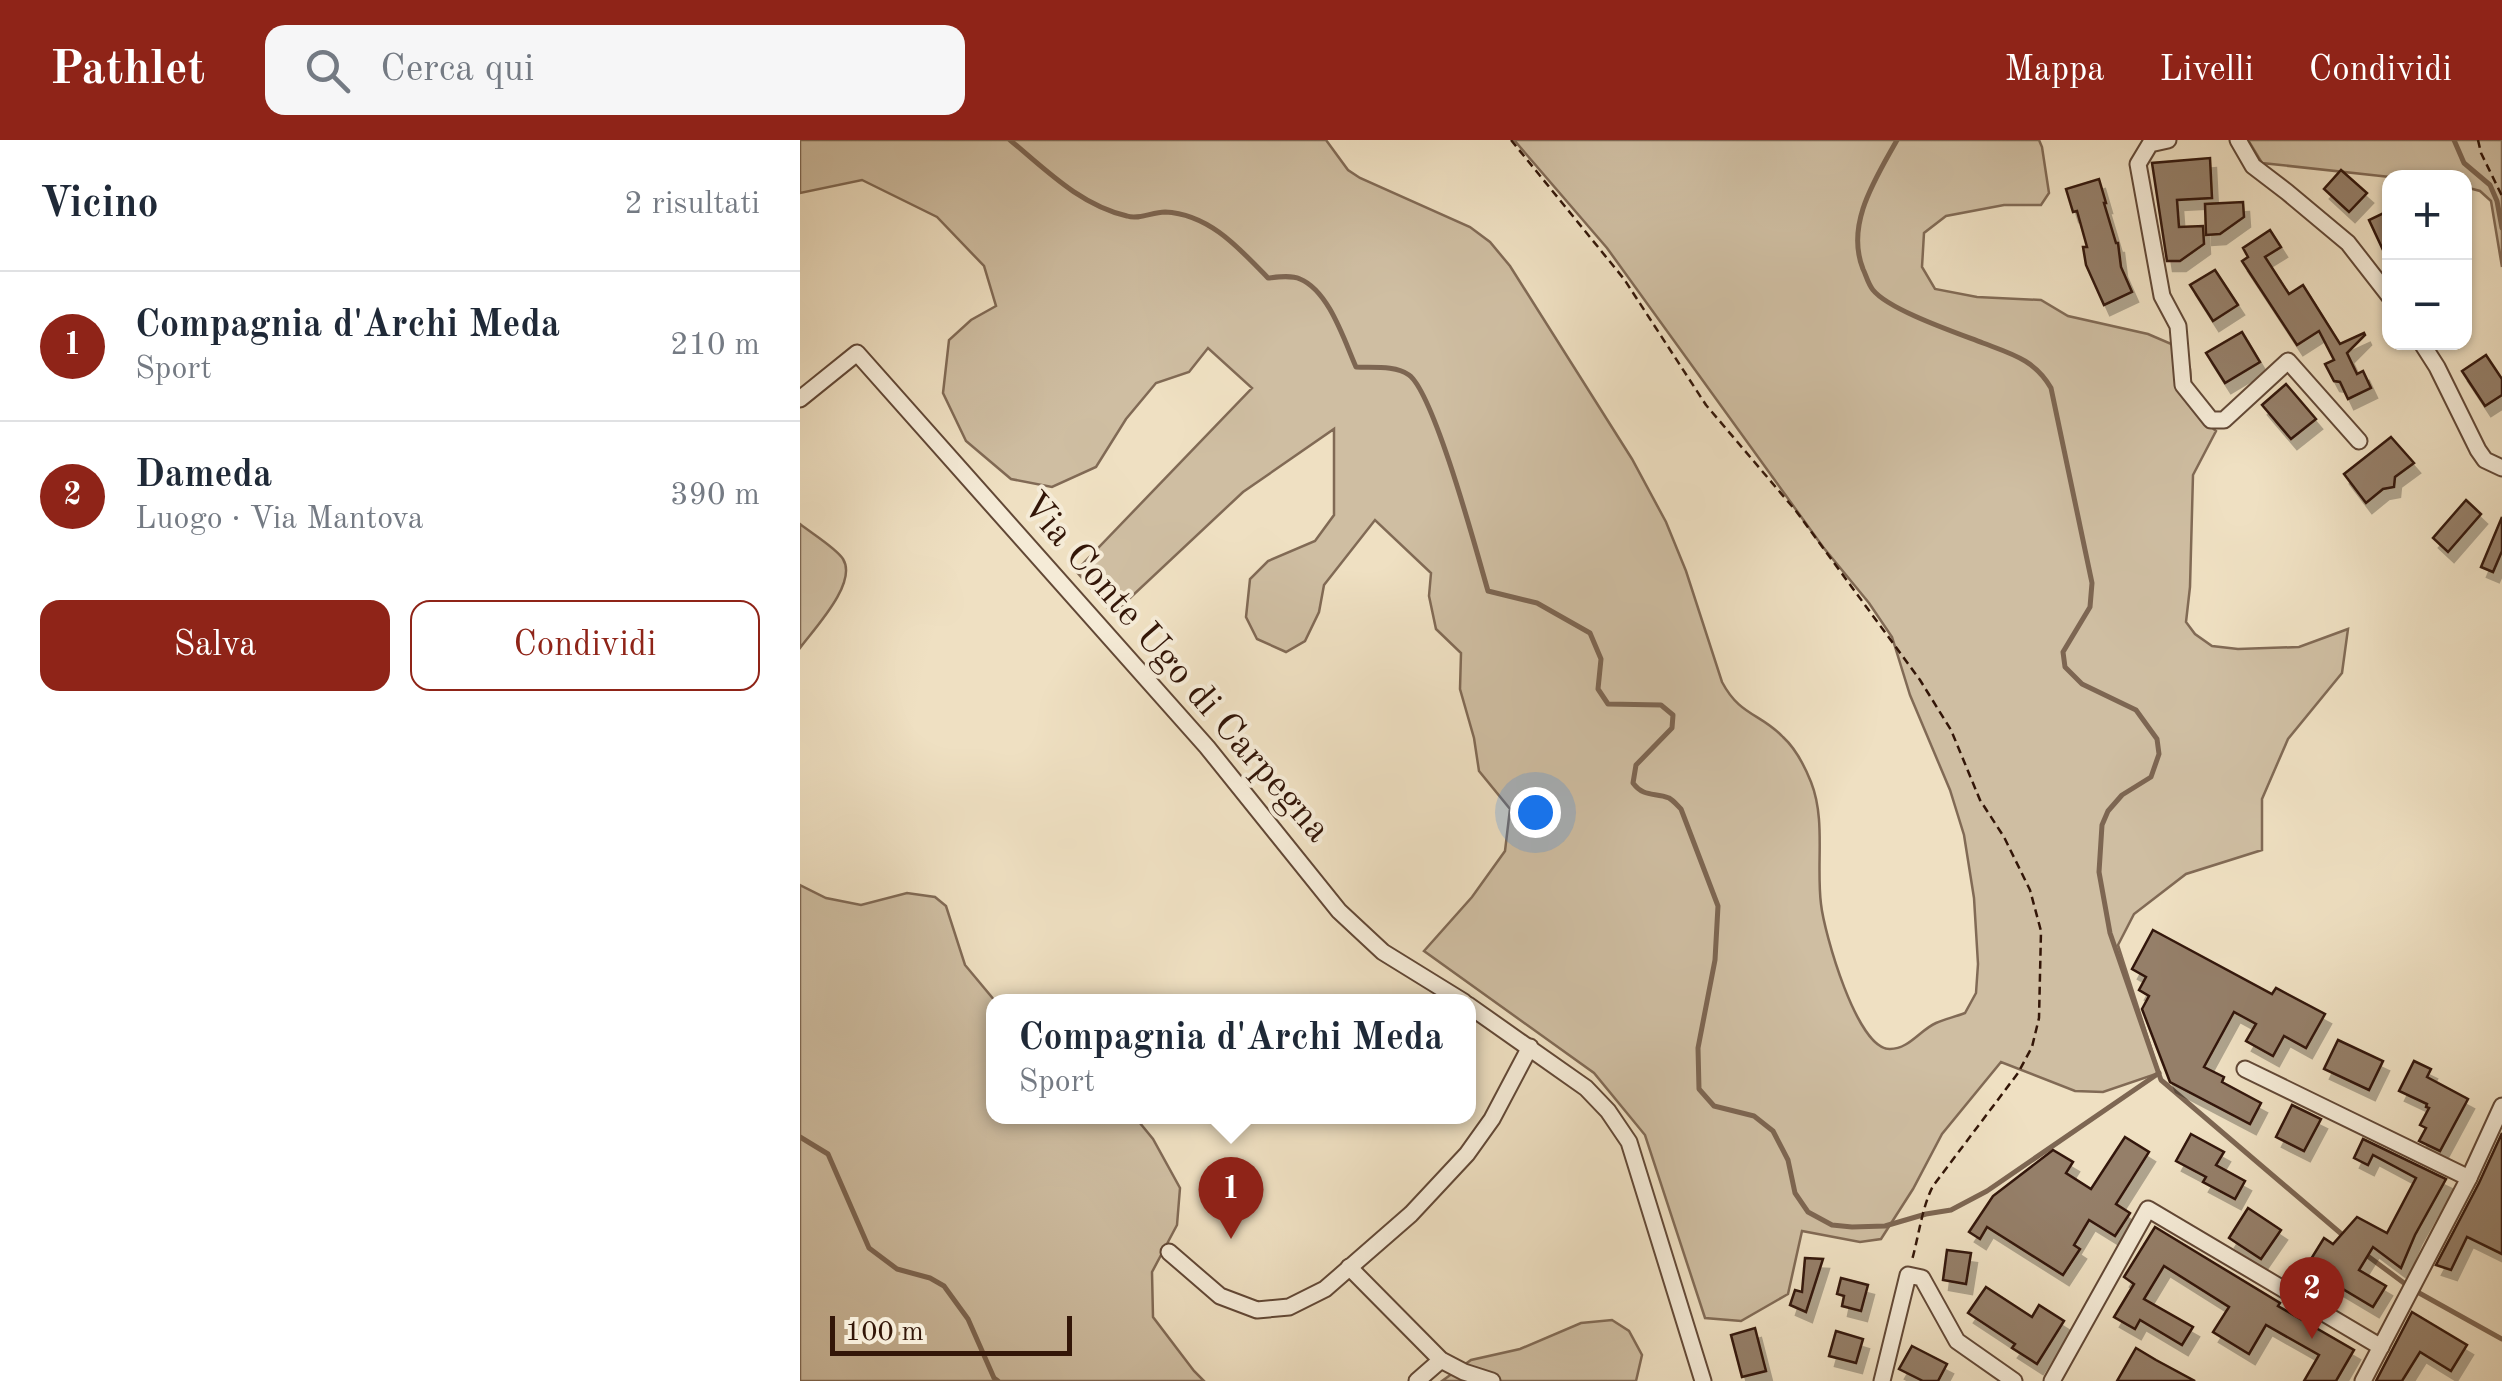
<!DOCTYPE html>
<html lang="it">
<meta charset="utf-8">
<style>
body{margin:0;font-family:"Old Standard TT",serif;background:#f6f6f7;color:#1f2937}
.controls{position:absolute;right:30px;top:30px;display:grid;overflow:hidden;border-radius:20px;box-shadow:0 2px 8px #0004}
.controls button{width:90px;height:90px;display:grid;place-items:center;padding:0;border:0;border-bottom:2px solid #e0e1e3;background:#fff;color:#1f2937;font:50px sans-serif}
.scale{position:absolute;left:30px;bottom:25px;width:242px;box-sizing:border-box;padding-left:10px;border:5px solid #331608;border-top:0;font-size:28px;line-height:35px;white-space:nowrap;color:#331608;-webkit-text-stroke:8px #f5ebd7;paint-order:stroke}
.you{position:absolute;left:735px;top:672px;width:35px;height:35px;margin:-25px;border:8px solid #fff;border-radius:50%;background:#1a73e8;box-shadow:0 0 0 15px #1a73e833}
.badge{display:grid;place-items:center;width:65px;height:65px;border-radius:50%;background:#8f2418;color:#fff;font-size:32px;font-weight:700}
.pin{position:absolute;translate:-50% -82px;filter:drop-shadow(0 2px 5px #0008)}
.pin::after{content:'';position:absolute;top:52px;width:35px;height:30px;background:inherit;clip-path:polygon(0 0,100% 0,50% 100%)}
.popup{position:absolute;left:186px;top:854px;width:490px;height:130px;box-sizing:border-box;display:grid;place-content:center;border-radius:20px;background:#fff;filter:drop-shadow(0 2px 8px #0005);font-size:32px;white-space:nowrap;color:#747a83}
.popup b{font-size:38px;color:#1f2937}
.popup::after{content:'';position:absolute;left:50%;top:100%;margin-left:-20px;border:20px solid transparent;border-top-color:#fff}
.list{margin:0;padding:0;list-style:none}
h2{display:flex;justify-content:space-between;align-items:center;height:130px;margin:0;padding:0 40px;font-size:42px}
h2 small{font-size:32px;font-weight:400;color:#747a83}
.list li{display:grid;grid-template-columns:65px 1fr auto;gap:30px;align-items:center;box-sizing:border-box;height:150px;padding:0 40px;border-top:2px solid #e0e1e3}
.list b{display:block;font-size:38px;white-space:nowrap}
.list p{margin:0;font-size:32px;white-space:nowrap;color:#747a83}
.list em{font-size:32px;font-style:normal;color:#747a83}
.actions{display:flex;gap:20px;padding:30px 40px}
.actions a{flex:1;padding:22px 0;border:2px solid #8f2418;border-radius:20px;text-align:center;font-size:35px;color:#8f2418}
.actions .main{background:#8f2418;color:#fff}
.icon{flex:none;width:55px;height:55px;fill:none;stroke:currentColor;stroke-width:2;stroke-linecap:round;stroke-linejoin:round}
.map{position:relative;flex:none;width:1702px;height:1241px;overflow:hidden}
header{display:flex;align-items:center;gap:60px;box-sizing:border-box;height:140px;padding:0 50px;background:#8f2418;color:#fff}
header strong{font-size:48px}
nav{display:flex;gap:55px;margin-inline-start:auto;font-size:35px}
.search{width:700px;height:90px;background:#f6f6f7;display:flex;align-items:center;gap:25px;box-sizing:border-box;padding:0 35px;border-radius:20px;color:#747a83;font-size:38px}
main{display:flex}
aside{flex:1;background:#fff}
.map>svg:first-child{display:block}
.green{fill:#cfbea2;stroke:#816a55;stroke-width:2.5}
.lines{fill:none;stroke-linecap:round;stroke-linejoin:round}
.stream{stroke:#7d6652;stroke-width:5}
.building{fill:#957f69;stroke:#331608;stroke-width:2.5;filter:url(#shadow)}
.minor-casing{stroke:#624836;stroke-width:19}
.path{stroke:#331608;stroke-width:2.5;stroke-dasharray:8 5;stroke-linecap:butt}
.minor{stroke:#f5ebd7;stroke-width:15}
.labels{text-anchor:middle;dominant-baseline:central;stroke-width:8;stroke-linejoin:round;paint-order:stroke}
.street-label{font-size:38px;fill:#331608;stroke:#f5ebd7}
</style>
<header>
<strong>Pathlet</strong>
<div class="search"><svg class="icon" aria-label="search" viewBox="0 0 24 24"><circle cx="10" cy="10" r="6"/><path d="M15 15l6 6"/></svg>Cerca qui</div>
<nav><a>Mappa</a><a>Livelli</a><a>Condividi</a></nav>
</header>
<main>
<aside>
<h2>Vicino<small>2 risultati</small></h2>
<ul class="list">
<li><span class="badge">1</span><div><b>Compagnia d'Archi Meda</b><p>Sport</p></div><em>210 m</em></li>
<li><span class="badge">2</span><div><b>Dameda</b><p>Luogo · Via Mantova</p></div><em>390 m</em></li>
</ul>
<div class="actions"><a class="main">Salva</a><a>Condividi</a></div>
</aside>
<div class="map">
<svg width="1702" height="1241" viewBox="0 0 1702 1241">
<defs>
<filter id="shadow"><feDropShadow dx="6" dy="10" stdDeviation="0" flood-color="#0004"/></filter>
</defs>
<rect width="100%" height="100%" fill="#efe0c2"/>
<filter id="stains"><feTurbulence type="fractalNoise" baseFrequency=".002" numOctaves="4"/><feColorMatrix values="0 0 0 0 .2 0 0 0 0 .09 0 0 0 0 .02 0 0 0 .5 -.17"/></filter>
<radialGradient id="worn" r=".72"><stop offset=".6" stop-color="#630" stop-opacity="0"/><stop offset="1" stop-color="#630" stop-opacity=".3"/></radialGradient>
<g class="green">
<path d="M0,0H526L548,30L560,38L670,87L690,102L710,126L832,319L866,382L886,431L922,542C940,576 960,573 983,597C995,608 1005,627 1011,642C1026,680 1016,724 1021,764C1024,792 1057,910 1090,909C1109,909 1120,890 1136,883C1145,879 1155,877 1165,873L1176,853L1178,824L1174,758L1164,695L1150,650L1110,555L1092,497L1069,463L1023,407L807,108L714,0H1239L1242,7L1249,53L1241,65H1204L1146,76L1124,93L1122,127L1135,149L1177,157L1241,160L1268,176L1348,194L1376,206L1390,229L1392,257L1397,274L1416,291L1393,335L1390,447L1386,482L1395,494L1412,506L1438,509L1499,507L1548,489L1542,533L1488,599L1462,659V710L1386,734L1334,774L1318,805L1359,933L1303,952L1275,951L1201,922L1142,994L1113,1049L1081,1099L1060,1102L1002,1091L988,1154L941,1181L905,1178L845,995L794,933L624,811L672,757L705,711L710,669L679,631L674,598L660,549L661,513L636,489L629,456L631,433L575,380L524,445L519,472L505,501L486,512L457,499L446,477L450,439L468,421L515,401L534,375V289L443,352L313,474L276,431L452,248L408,208L389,232L356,243L326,279L296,327L252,347L211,339L166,301L143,253L149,200L171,180L196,166L184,126L137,77L62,40L0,53Z"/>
<path d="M1448,0H1702V127L1691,61L1680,51L1665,47L1664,38L1590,37L1462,23Z"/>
<path d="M0,384C11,393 36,408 43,419C58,443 14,489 0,508Z"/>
<path d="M0,745L26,758L61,765L107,753L135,757L146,766L165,825L195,861L194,976L335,977L353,999L380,1048L377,1085L352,1132L353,1177L394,1231L404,1241H0Z"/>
<path d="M812,1180L829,1191L842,1215L836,1241H642L671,1220L720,1209L781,1183Z"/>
</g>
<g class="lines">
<g class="stream">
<path d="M210,0C246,30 280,65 327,76C339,80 352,72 365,72C409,74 439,108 468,138C478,137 491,135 500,139C529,151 544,200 556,227C572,228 595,225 609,235C634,253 677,413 688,451L737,463L790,493L801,519L798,549L808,564L861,565L873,575L872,588L836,625L833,643C844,658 855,652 869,658C874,661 877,665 881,669L918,766L915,820L898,908L899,949L914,966L954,976L973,991L988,1020L995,1053L1008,1072L1032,1085L1052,1087L1085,1086L1126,1074L1151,1070L1187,1051L1359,933"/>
<path d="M1097,0C1076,38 1045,84 1063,129C1066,135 1068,144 1073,150C1089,170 1157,193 1183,203C1212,214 1235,220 1251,248L1292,443L1290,467L1263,512L1265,527L1282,544L1336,570L1357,599L1359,614L1351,637L1322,655L1308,671L1302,685L1299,732L1310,793L1361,940L1545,1097"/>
<path d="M1654,0L1664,23L1690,45L1697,61L1702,88"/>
<path d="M0,997L28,1014L69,1108L97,1129L130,1138L144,1146L168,1179L194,1238L198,1241"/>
<path d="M1565,1114L1612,1149L1702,1199"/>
</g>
</g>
<g class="building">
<path d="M1410,18L1412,58L1377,60L1379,87L1403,86L1404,104L1380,121H1367L1352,23Z"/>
<path d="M1541,30L1567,53L1549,72L1524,49Z"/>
<path d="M1299,39L1306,63H1304L1316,103H1318L1321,127L1332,152L1304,165L1286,125L1283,107H1287L1277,71L1273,72L1266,49Z"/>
<path d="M1443,62L1444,77L1420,94L1406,95L1405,64Z"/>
<path d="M1590,70V125L1569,80Z"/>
<path d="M1470,90L1481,107L1465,117L1489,154L1503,145L1540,204L1564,193L1565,195L1547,213L1557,234L1563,231L1571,248L1548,259L1540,242L1534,241L1525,224L1534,220L1519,191L1497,205L1461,150L1442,121L1448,117L1443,108Z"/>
<path d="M1415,130L1438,165L1413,181L1390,145Z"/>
<path d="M1442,192L1460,222L1425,243L1406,213Z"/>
<path d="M1686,215L1702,239V255L1685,266L1662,231Z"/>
<path d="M1486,244L1516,279L1491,299L1462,265Z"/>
<path d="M1591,297L1614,323L1595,337L1594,347L1583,349L1566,363L1544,334Z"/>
<path d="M1666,360L1681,374L1648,412L1633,398Z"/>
<path d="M1702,377V411L1693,432L1681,427Z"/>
<path d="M1353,790L1472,854L1476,848L1525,874L1506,908L1484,896L1473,916L1446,901L1456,884L1434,872L1404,927L1424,937L1422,942L1461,963L1450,984L1370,942L1342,869L1349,856L1339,850L1346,837L1332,829Z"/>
<path d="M1538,900L1583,921L1569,950L1524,929Z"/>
<path d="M1614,921L1631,929L1627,937L1668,959L1640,1011L1619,1001L1626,988L1620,985L1629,968L1626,967L1627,964L1599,951Z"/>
<path d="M1492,965L1521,979L1504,1011L1476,997Z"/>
<path d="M1702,993V1114L1667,1097L1651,1130L1636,1125L1679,1043Z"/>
<path d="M1391,994L1424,1012L1416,1025L1445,1041L1435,1059L1403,1042L1406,1037L1376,1021Z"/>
<path d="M1325,997L1349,1012L1316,1064L1330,1073L1315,1096L1289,1080L1274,1105L1280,1109L1263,1135L1187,1087L1180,1099L1169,1092L1193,1056L1253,1010L1273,1022L1266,1033L1291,1049Z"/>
<path d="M1563,999L1646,1039L1615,1095L1601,1128L1573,1107L1559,1130L1586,1146L1573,1167L1506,1127L1524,1098L1533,1104L1557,1077L1587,1093L1616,1038L1573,1015L1568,1025L1554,1018Z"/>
<path d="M1448,1068L1481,1090L1461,1119L1429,1098Z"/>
<path d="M1355,1087L1480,1163L1478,1166L1554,1210L1536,1241H1504L1519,1215L1466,1185L1449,1214L1413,1192L1429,1167L1364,1126L1344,1159L1393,1187L1382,1205L1340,1180L1335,1189L1314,1177L1334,1144L1324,1137Z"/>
<path d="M1147,1110L1171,1113L1166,1144L1143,1140Z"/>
<path d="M1005,1118L1023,1119L1006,1172L990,1165L995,1150L1002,1152Z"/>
<path d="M1041,1138L1068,1145L1061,1171L1042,1166L1044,1156L1037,1154Z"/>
<path d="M1186,1147L1232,1177L1239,1165L1264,1181L1237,1224L1212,1208L1215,1204L1168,1173Z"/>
<path d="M1612,1172L1667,1205L1651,1231L1620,1212L1602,1241H1576Z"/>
<path d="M955,1188L966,1231L942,1237L931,1195Z"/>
<path d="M1036,1191L1063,1199L1056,1223L1029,1216Z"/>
<path d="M1112,1206L1147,1224L1138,1241H1123L1099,1229Z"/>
<path d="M1336,1208L1356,1220L1395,1241H1317Z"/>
</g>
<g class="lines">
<defs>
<g id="minor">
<path d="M1368,0L1350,4L1338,24L1362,156L1378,186L1383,245L1411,280H1424L1488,221L1559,301"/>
<path d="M1438,0L1453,26L1487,52L1548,103L1590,157"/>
<path d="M1621,202L1637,227L1678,310L1685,320L1702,328"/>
<path d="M0,259L57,213L407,607L539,771L583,812L664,862"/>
<path d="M668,865L786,948L808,971L829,1002L903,1241"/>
<path d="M1445,929L1669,1038"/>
<path d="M369,1112L420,1156L457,1170L489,1167L525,1149L611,1074L667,1014L692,979L730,907"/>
<path d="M549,1127L641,1220L664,1232L692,1241"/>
<path d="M617,1241L641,1220"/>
<path d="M1082,1241L1108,1135L1122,1138L1157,1201L1214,1241"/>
<path d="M1252,1241L1348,1069L1581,1207"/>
<path d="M1563,1241L1669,1038L1702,966"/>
</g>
</defs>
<use href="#minor" class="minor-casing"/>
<g class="path">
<path d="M711,0L824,139L906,265L996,371L1120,540L1151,590L1180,660L1204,697L1230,750L1241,791L1239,878L1232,907L1218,933L1133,1046C1122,1067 1119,1095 1112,1120"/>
<path d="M1678,0L1681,13L1702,56"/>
</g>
<use href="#minor" class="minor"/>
</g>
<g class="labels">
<g class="street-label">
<text transform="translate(375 528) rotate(49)">Via Conte Ugo di Carpegna</text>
</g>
</g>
<rect width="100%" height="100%" filter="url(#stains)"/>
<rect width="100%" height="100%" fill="url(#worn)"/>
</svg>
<div class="controls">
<button>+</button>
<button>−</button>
</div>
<div class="scale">100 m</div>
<div class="you"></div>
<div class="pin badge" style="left:431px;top:1099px">1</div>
<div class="popup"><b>Compagnia d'Archi Meda</b>Sport</div>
<div class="pin badge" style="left:1512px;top:1199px">2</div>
</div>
</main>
